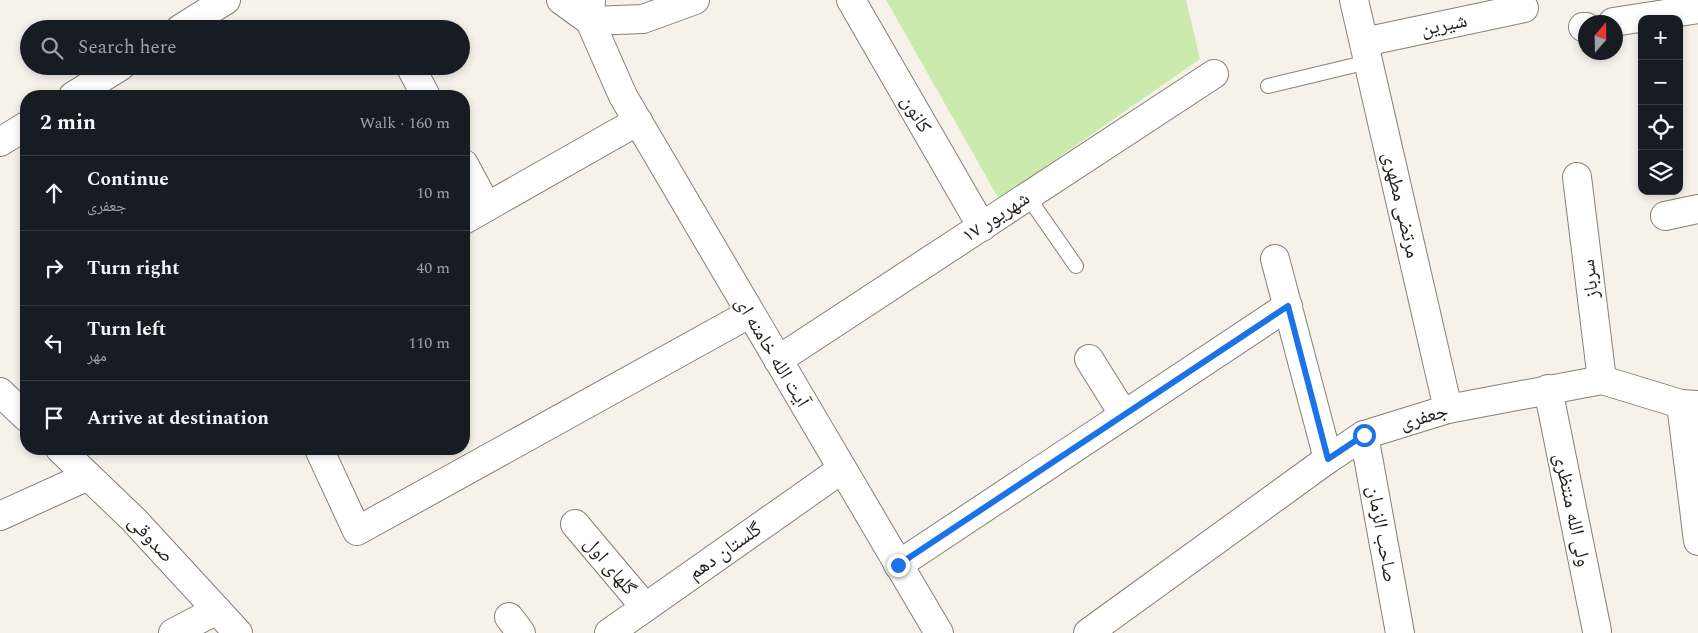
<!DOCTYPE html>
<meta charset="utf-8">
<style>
body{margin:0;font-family:Spectral,"Noto Naskh Arabic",serif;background:#242831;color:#f1f3f6}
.controls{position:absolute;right:15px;top:15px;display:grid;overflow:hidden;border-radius:10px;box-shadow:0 2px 8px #0003}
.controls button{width:45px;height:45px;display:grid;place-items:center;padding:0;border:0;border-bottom:1px solid #363941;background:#171b24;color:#f1f3f6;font:25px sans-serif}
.compass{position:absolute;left:1578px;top:15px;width:45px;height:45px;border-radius:50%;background:#171b24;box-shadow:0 2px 8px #0003;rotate:20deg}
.stop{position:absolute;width:15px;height:15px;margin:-11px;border:4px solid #1a73e8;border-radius:50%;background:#fff}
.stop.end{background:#1a73e8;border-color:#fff;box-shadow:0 1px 5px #0008}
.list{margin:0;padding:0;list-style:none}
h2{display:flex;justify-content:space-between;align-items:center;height:65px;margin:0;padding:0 20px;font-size:21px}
h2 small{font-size:16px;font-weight:400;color:#9ea1a6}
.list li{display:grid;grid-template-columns:32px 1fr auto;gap:15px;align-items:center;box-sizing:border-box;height:75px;padding:0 20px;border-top:1px solid #363941}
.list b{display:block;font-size:19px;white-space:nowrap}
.list p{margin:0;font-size:16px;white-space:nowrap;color:#9ea1a6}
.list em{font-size:16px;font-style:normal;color:#9ea1a6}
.icon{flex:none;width:28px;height:28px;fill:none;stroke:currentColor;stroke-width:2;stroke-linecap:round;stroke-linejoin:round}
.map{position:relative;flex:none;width:1698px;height:633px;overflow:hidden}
.search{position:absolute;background:#171b24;box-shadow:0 2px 8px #0003;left:20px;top:20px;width:450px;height:55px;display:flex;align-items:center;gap:12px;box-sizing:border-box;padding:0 18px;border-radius:28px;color:#9ea1a6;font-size:19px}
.panel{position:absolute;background:#171b24;box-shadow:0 2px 8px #0003;left:20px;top:90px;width:450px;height:365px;border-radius:20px}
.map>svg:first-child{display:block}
.green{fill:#caebad}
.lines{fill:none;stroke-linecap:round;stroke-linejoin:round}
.service-casing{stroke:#848078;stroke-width:16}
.minor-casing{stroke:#848078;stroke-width:30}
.tertiary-casing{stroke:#848078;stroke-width:30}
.service{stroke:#fff;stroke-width:14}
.minor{stroke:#fff;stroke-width:28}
.tertiary{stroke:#fff;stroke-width:28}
.route{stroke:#1a73e8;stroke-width:6}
.labels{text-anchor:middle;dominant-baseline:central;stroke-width:4;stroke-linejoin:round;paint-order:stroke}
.street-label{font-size:20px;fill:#1f1e1a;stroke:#fff}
</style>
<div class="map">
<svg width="1698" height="633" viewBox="0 0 1698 633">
<rect width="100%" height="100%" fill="#f7f2e9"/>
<path class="green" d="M886,0H1186L1200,59L999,199Z"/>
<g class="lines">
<defs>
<g id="service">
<path d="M1268,86L1368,62"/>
<path d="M1028,197L1076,266"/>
</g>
<g id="minor">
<path d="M851,0L982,227"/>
<path d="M1354,0L1448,409"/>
<path d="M1613,22L1698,9"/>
<path d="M1583,27H1586"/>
<path d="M180,29L226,0"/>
<path d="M1364,42L1524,8"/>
<path d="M410,66L426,96"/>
<path d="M73,96L121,66"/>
<path d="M0,142L26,126"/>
<path d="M464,164L487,207"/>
<path d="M1577,177L1602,380"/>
<path d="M1665,216L1698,209"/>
<path d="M464,220L638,121"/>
<path d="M1275,259L1328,459"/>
<path d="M1089,359L1124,415"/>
<path d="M778,360L1214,74"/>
<path d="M1548,389L1597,631"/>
<path d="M0,392L26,417"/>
<path d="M1681,404L1698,541"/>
<path d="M1364,435L1400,633"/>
<path d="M60,449L134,520L238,633"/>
<path d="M319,449L357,531L749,314"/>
<path d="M0,516L88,476"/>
<path d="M575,524L645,607"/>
<path d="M898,565L1288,306"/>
<path d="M509,617L521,633"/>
<path d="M173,633L217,610"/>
<path d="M609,633L842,469"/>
<path d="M1088,633L1328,459L1364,435L1448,409L1602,380L1681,404L1698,405"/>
</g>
<g id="tertiary">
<path d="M561,0L590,21"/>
<path d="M591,0L590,21L623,96L939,633"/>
<path d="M590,21L643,19L695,0"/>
<path d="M1681,404L1698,418"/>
</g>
</defs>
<use href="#service" class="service-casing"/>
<use href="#minor" class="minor-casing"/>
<use href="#tertiary" class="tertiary-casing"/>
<use href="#service" class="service"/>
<use href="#minor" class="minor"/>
<use href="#tertiary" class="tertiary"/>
</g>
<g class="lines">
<path class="route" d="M898,565L1288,306L1328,459L1364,435"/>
</g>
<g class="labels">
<g class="street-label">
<text transform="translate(1444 25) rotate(-12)">شیرین</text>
<text transform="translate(916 114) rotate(60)">کانون</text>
<text transform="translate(1401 205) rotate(77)">مرتضی مطهری</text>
<text transform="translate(996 217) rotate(-33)">۱۷ شهریور</text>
<text transform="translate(1590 279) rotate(-97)">سرباز</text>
<text transform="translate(772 352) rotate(59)">آیت الله خامنه ای</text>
<text transform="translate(1424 417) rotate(-16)">جعفری</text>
<text transform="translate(1572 510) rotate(78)">ولی الله منتظری</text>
<text transform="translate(1382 534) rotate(80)">صاحب الزمان</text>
<text transform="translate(151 539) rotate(47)">صدوقی</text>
<text transform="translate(725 551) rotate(-35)">گلستان دهم</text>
<text transform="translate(610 566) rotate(50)">گلهای اول</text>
</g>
</g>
</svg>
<div class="controls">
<button>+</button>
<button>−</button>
<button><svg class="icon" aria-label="locate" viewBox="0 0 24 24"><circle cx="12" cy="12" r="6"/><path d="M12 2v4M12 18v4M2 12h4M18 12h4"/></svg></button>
<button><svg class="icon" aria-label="layers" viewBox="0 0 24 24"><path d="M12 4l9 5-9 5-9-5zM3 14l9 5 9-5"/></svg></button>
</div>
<svg class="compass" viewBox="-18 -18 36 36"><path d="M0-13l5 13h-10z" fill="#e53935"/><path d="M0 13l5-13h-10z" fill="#9ea1a6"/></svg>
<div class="stop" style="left:1364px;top:435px"></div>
<div class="stop end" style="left:898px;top:565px"></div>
<div class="search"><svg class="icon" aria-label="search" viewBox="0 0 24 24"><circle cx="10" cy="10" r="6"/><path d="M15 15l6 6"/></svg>Search here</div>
<section class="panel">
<h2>2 min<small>Walk · 160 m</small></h2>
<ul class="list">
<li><svg class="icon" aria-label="ahead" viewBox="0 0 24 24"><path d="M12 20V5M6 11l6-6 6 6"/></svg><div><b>Continue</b><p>جعفری</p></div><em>10 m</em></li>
<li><svg class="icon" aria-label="right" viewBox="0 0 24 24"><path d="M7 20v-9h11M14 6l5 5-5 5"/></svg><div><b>Turn right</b></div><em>40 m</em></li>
<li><svg class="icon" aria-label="left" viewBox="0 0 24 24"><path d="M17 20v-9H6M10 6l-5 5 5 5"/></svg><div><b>Turn left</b><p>مهر</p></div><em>110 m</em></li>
<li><svg class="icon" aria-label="arrive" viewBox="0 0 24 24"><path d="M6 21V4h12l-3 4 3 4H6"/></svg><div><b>Arrive at destination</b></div></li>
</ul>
</section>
</div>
